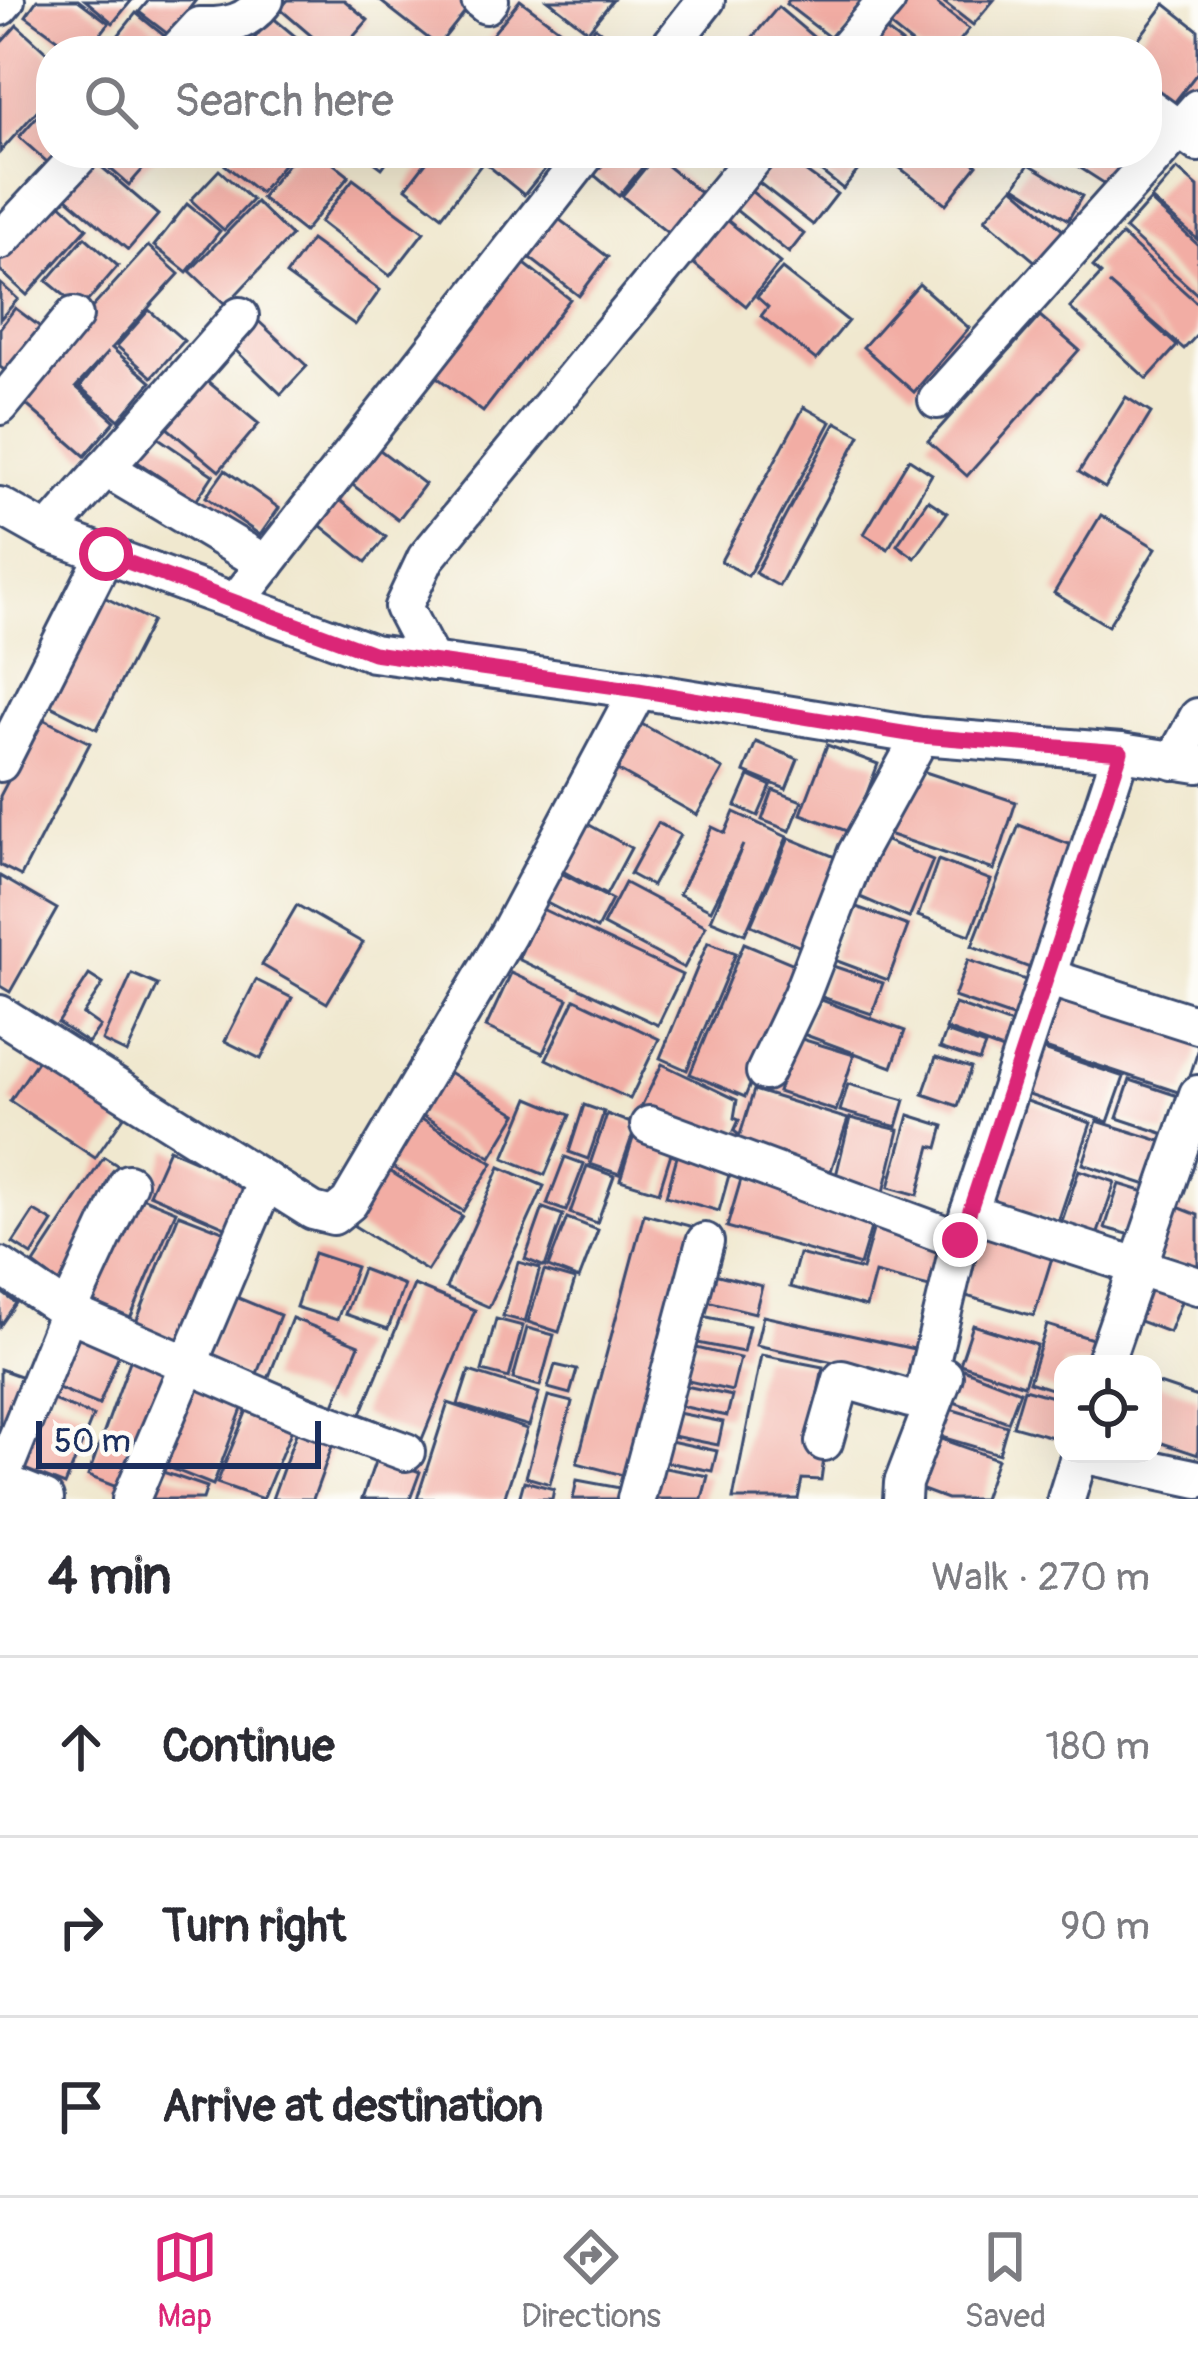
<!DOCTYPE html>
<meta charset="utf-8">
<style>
body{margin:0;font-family:Pangolin,sans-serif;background:#f7f7f7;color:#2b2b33}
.controls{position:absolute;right:36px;bottom:36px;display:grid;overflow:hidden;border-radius:24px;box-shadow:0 12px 48px #0002}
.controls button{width:108px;height:108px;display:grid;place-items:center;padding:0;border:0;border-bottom:3px solid #e1e1e2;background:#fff;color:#2b2b33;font:60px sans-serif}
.scale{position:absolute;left:36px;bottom:30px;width:285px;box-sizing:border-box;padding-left:12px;border:6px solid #1b2f5e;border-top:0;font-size:33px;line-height:42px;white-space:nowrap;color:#1b2f5e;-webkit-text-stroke:9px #fdfcf7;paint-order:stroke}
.stop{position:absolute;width:36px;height:36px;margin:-27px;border:9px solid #db2777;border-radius:50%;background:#fff}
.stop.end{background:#db2777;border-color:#fff;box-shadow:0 3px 12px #0008}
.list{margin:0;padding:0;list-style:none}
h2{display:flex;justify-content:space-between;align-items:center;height:156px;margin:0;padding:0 48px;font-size:51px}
h2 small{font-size:39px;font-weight:400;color:#7c7c81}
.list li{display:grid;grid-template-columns:78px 1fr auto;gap:36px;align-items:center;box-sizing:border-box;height:180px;padding:0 48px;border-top:3px solid #e1e1e2}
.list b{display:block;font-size:45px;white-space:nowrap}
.list em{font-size:39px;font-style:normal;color:#7c7c81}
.icon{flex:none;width:66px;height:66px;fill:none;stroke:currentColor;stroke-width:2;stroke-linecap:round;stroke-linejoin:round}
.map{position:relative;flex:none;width:1198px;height:1499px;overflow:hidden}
.search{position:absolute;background:#fff;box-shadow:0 12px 48px #0002;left:36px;right:36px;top:36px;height:132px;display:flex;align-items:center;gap:30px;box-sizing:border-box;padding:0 42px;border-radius:48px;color:#7c7c81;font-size:45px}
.sheet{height:696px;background:#fff}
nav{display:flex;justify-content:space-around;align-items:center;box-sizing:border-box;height:168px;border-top:3px solid #e1e1e2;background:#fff;font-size:33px;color:#7c7c81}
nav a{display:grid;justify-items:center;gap:6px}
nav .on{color:#db2777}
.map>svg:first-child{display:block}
.building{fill:#f2ada4}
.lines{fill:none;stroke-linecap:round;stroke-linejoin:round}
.minor-casing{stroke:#3b4b6f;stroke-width:42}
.minor{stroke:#fff;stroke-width:36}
.route{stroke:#db2777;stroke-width:15}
</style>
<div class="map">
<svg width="1198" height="1499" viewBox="0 0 1198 1499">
<rect width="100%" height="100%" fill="#fdfcf7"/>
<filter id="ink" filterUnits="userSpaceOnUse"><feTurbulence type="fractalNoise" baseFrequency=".00833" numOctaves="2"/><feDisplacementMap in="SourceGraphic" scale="24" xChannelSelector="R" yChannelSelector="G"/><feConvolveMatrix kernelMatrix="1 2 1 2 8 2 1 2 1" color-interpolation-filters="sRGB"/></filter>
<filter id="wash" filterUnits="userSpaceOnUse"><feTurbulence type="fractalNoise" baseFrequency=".004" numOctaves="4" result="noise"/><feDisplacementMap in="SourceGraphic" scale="48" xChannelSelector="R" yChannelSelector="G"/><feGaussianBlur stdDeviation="2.7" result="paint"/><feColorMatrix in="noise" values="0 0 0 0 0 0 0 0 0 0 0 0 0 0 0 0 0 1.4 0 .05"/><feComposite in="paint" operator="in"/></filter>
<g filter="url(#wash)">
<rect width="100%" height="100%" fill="#f0e8cf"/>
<g id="blocks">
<g class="building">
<path d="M37,0H78L109,23L88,51H74L26,16Z"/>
<path d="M85,0H132L113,23Z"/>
<path d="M149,0H196L169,35L139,12Z"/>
<path d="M288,0H344L368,20L341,51H329L280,9Z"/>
<path d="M379,0H465L471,4L438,46Z"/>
<path d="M520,0L575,41L567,51H479Z"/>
<path d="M548,0H613L588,31Z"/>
<path d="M789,0H872L838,44L786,4Z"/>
<path d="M904,0H932L969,29L952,51H921L886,23Z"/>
<path d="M941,0H994L973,25Z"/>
<path d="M1165,4L1198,30V72L1174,103L1147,82V51H1129Z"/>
<path d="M778,7L830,51H741Z"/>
<path d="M136,13L167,38L156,51H106Z"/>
<path d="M272,17L313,51H244Z"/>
<path d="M17,25L51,56V95L0,152V44Z"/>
<path d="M880,26L912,51H861Z"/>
<path d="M595,27L626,51H577Z"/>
<path d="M41,112L51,121V153H66L54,168L19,137Z"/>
<path d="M92,153H157L129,185Z"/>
<path d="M235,153H292L260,193L225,165Z"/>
<path d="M296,153H320L349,176L304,232L261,198Z"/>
<path d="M362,153H393L382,168Z"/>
<path d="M433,153H490L442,216L406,188Z"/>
<path d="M493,153H558L524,195L485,163Z"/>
<path d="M601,153H654L619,196L587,169Z"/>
<path d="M780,153L837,194L813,225L758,182Z"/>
<path d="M798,153H872L843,189Z"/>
<path d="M881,153H962L977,165L946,204Z"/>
<path d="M1057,153H1128L1107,185Z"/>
<path d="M655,156L708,199L675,239L622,196Z"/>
<path d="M90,157L158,215L128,250L60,192Z"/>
<path d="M1029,164L1082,196L1068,220L1015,186Z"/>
<path d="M1177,169L1198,187V240L1151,199Z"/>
<path d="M219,170L252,200L224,230L191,200Z"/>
<path d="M353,179L424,232L390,276L320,222Z"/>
<path d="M746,187L804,234L789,253L731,206Z"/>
<path d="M1013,187L1066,233L1038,264L985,219Z"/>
<path d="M55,198L87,228L27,295L0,270V259Z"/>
<path d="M1150,201L1198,245V295L1125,229Z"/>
<path d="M256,202L291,236L226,305L190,271Z"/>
<path d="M187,204L220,231L187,272L154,246Z"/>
<path d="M551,213L608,257L579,296L522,252Z"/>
<path d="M722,216L780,263L746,306L688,259Z"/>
<path d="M1122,235L1198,304V334L1184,349L1109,284L1177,346L1147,379L1070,308L1101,274L1093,267Z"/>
<path d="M85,237L118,266L81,309L47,281Z"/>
<path d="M311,240L380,290L355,325L286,275Z"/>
<path d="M148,246L179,274L112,348L151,382L119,420L80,387L108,352L76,387L115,421L85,456L14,394Z"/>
<path d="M517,258L570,299L483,412L430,372Z"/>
<path d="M782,269L848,321L816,360L761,316L768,307L757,297Z"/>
<path d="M0,283L18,299L0,319Z"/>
<path d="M919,284L969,328L914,392L863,347Z"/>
<path d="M15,308L43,329L10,374L0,367V328Z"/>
<path d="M149,310L184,341L152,377L117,346Z"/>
<path d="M1040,316L1079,350L967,476L928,441Z"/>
<path d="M254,317L307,366L281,394L229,344Z"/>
<path d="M200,375L259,424L219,471L160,422Z"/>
<path d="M1126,397L1151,413L1105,488L1079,472Z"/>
<path d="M804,407L831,422L748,576L721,561Z"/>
<path d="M836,422L860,435L779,586L755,573Z"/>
<path d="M151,433L213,475L196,501L133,459Z"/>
<path d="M372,444L425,484L398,520L345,479Z"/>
<path d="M909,459L932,474L888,549L864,534Z"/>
<path d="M225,470L279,508L260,535L206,497Z"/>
<path d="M331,493L386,537L366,562L311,518Z"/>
<path d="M928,500L947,513L915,558L897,545Z"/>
<path d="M1101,515L1156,548L1108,626L1054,593Z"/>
<path d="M102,596L152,621L97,729L47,704Z"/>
<path d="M41,718L90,743L21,876L0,865V796Z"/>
<path d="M638,722L723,769L697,815L612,767Z"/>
<path d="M756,742L798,759L786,789L744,772Z"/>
<path d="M827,745L878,764L852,833L801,814Z"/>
<path d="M910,767L1016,802L994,870L888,834Z"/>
<path d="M749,776L771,786L758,816L736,806Z"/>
<path d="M773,790L802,801L790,831L762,820Z"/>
<path d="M734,812L787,837L745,934L711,920L743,845L711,910L679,894L712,827L725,833Z"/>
<path d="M584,822L631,848L606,895L559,869Z"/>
<path d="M658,823L680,835L652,886L630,874Z"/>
<path d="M1019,825L1085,850L1038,971L972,946Z"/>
<path d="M789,838L840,859L803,948L751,925Z"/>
<path d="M884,840L933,860L909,918L860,897Z"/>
<path d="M938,860L991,880L970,935L918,916Z"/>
<path d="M559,872L612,900L597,929L543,901Z"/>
<path d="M0,876L57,909L10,992L0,986Z"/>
<path d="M625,883L706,926L684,968L603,925Z"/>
<path d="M297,905L363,943L327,1003L262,965Z"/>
<path d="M851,905L908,926L888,980L832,959Z"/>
<path d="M542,909L682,975L658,1025L518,959Z"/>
<path d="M708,942L736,953L687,1070L660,1058Z"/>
<path d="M744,943L799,966L745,1097L690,1074Z"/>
<path d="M968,960L1034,983L1021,1020L954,997Z"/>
<path d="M830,965L883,983L872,1014L819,996Z"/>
<path d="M511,973L568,999L543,1053L486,1027Z"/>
<path d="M132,974L158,985L127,1053L102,1041Z"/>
<path d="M89,975L103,984L83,1014L100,1026L88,1043L58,1023Z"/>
<path d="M256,980L292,998L261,1059L225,1041Z"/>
<path d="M1057,989L1198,1035V1051L1184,1094L1039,1046Z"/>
<path d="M816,998L905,1031L892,1067L803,1034Z"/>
<path d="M575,999L659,1039L630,1099L546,1059Z"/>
<path d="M955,1004L1017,1026L1008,1052L946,1029Z"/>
<path d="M946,1032L985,1046L979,1061L940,1048Z"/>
<path d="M795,1037L854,1055L836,1111L778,1092Z"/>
<path d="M1041,1049L1124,1077L1108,1122L1026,1094Z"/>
<path d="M40,1057L125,1115L95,1158L10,1101Z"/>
<path d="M936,1057L971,1068L958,1106L923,1094Z"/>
<path d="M662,1064L737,1100L734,1118L739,1120L734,1131L738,1134L729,1154L639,1111Z"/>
<path d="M444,1069L517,1114L491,1157L417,1112Z"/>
<path d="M1130,1080L1178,1096L1165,1134L1117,1118Z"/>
<path d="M848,1084L905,1100L897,1127L840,1111Z"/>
<path d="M754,1090L848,1119L828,1180L735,1151Z"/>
<path d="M529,1098L570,1115L545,1175L504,1158Z"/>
<path d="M1024,1100L1091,1123L1058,1222L991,1200Z"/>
<path d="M584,1105L604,1112L588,1159L569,1152Z"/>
<path d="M607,1114L636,1125L619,1174L590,1164Z"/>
<path d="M415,1115L493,1163L463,1211L386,1163Z"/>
<path d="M909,1115L944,1126L938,1148L931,1146L918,1195L889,1187Z"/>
<path d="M850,1118L899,1130L884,1192L835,1180Z"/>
<path d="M1097,1121L1164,1142L1150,1186L1083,1164Z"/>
<path d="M634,1135L673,1147L659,1192L620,1180Z"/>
<path d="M169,1149L252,1185L232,1230L149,1194Z"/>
<path d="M678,1153L731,1168L719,1211L666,1196Z"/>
<path d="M104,1157L125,1170L88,1225L94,1230L73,1279L59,1283L34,1264Z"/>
<path d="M565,1157L584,1164L566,1211L547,1204Z"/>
<path d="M587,1166L614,1176L597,1223L570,1213Z"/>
<path d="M383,1167L462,1216L427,1271L348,1222Z"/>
<path d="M500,1167L544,1186L489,1307L446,1288Z"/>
<path d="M1079,1170L1115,1182L1096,1239L1060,1227Z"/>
<path d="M742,1176L875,1214L860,1265L727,1227Z"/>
<path d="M1119,1184L1148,1193L1135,1236L1105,1228Z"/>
<path d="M127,1191L176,1211L129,1321L80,1300Z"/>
<path d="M1170,1204L1198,1215V1272L1150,1254Z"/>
<path d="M543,1208L563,1215L545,1267L525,1259Z"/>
<path d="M34,1211L53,1222L32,1255L13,1243Z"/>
<path d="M179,1214L228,1233L184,1345L135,1325Z"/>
<path d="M644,1214L701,1229L634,1478L577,1463Z"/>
<path d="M567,1218L598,1230L579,1279L548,1267Z"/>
<path d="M876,1219L946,1237L933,1288L875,1273L866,1307L790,1287L799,1254L862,1270Z"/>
<path d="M983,1226L1055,1248L1034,1316L963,1295Z"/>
<path d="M314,1253L356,1267L337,1320L296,1307Z"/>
<path d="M518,1262L540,1268L525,1322L503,1316Z"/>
<path d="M362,1269L404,1285L388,1329L345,1314Z"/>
<path d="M544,1271L575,1280L559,1332L528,1322Z"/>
<path d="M710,1273L762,1286L755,1313L703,1300Z"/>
<path d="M1149,1281L1184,1294L1169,1332L1134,1319Z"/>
<path d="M414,1285L475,1310L422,1439L361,1414Z"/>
<path d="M0,1291L16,1303L0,1326Z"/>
<path d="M231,1295L280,1315L254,1381L204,1361Z"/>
<path d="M698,1315L749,1326L743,1352L693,1342Z"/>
<path d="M763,1316L914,1349L907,1378L756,1345Z"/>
<path d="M292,1318L359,1345L334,1405L268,1379Z"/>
<path d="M496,1319L523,1326L509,1378L482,1371Z"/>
<path d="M71,1323L123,1344L99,1405L46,1383Z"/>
<path d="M973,1325L1037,1345L1024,1385L960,1364Z"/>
<path d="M1047,1325L1099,1341L1091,1364H1063V1393L1029,1382Z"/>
<path d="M527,1328L554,1335L540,1386L513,1379Z"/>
<path d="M692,1347L740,1358L732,1391L684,1380Z"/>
<path d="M134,1350L174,1365L127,1491L88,1476Z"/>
<path d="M761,1355L823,1367L807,1449L825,1451L821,1480L802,1479L798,1499H733Z"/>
<path d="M555,1365L577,1370L570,1394L548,1388Z"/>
<path d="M958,1367L1020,1391L1008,1422L946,1399Z"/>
<path d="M0,1369L31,1380L0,1456Z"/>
<path d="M469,1371L539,1393L529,1426L458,1405Z"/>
<path d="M191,1381L245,1401L213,1485L160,1464Z"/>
<path d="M1153,1382L1198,1397V1455L1153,1440Z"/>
<path d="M681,1385L732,1396L727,1416L676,1405Z"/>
<path d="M1024,1389L1063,1400V1440L1013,1426Z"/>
<path d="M43,1396L93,1416L65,1485L14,1465Z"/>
<path d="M548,1396L572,1402L550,1484L526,1477Z"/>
<path d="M448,1403L527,1429L504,1499H417Z"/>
<path d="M940,1406L1007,1426L999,1454L931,1434Z"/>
<path d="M247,1410L292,1429L263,1499L217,1483Z"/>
<path d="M668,1411L723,1422L718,1445L663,1434Z"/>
<path d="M298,1428L334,1441L313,1499H272Z"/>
<path d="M930,1435L997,1459L983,1499H947L912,1486Z"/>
<path d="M661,1439L717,1451L712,1471L656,1460Z"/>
<path d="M377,1456L420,1472L410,1499H362Z"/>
<path d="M654,1466L708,1476L702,1499H645Z"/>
<path d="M160,1471L207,1487L203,1499H150Z"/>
<path d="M577,1480L625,1489L623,1499H573Z"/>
<path d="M524,1481L554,1489L552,1499H519Z"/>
</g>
</g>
</g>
<g filter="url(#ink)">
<use href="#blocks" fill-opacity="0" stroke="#3b4b6f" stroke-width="3"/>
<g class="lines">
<defs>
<g id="minor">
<path d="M480,0L486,5L490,0"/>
<path d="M0,7L6,0"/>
<path d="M177,51L200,26C228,27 247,23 265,0"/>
<path d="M666,51L706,0"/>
<path d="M844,51L887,0"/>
<path d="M1147,106L1198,143"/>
<path d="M0,241L82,153"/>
<path d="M937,400L1198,108"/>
<path d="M0,406L74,316"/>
<path d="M105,468L266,564"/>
<path d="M0,506L48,533L373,653L638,690L921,736L1121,752L1198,764"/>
<path d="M48,533L240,316"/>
<path d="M236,602L587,153"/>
<path d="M432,662L403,607L426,558L758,153"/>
<path d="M1174,761L1198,717"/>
<path d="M0,763L106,553"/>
<path d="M1047,977L1198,1025"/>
<path d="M0,1014L313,1211L333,1216L349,1203L508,934L638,690"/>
<path d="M765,1072L801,996L856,854L921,736"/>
<path d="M649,1125L960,1240"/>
<path d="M969,1212L1198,1286"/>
<path d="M0,1266L68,1312L302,1414L406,1452"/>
<path d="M1104,1364L1198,1094"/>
<path d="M824,1442L842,1379L910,1399L918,1398L924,1391L960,1240L1121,752"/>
<path d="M1081,1454L1198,1479"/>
<path d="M0,1480L68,1312L128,1183"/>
<path d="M0,1481L45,1499"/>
<path d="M131,1499L266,1181"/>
<path d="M636,1499L705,1242"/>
<path d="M902,1499L903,1483L944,1376"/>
<path d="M1066,1499L1080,1454"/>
</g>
</defs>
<use href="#minor" class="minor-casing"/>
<use href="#minor" class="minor"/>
</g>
</g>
<g class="lines" filter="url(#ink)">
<path class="route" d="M106,554L373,653L638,690L921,736L1121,752L960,1240"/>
</g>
</svg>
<div class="controls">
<button><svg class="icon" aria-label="locate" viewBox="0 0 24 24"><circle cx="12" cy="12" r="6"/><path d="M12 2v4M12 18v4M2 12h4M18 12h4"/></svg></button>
</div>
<div class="scale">50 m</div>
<div class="stop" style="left:106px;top:554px"></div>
<div class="stop end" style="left:960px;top:1240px"></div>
<div class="search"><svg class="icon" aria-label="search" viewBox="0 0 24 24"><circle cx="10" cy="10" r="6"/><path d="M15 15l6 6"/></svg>Search here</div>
</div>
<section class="sheet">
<h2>4 min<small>Walk · 270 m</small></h2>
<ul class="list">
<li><svg class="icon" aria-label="ahead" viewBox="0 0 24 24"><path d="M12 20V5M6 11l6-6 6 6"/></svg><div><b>Continue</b></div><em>180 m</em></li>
<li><svg class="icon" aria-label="right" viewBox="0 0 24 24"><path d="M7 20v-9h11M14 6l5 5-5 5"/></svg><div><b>Turn right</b></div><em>90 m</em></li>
<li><svg class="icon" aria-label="arrive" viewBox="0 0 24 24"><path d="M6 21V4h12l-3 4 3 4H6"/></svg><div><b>Arrive at destination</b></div></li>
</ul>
</section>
<nav>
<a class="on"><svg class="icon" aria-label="map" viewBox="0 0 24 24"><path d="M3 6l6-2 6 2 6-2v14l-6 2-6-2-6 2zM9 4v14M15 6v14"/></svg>Map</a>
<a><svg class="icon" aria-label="directions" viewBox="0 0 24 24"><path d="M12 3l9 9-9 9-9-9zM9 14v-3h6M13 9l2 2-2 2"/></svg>Directions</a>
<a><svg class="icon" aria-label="saved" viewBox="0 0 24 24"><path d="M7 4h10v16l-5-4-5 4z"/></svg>Saved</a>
</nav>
